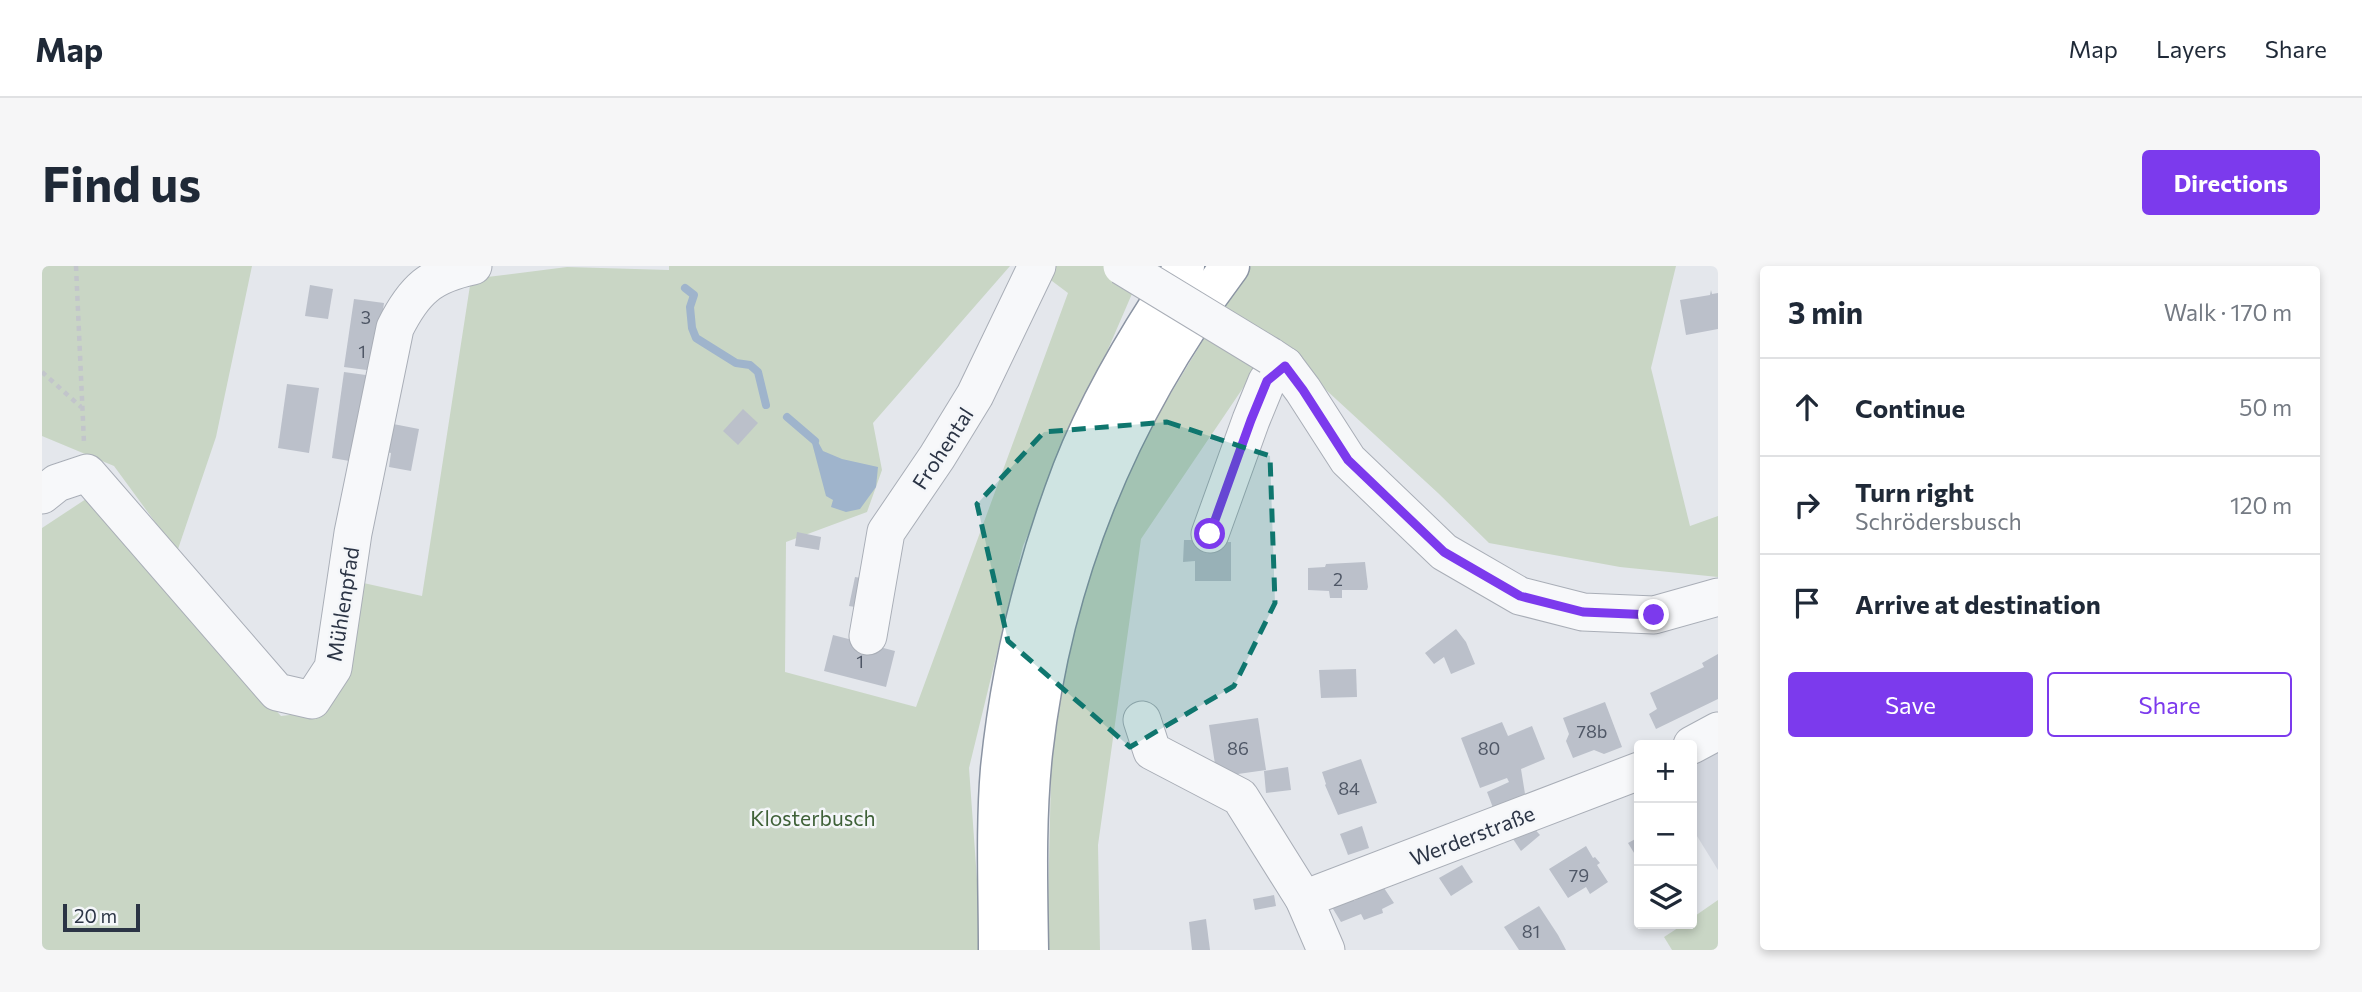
<!DOCTYPE html>
<meta charset="utf-8">
<style>
body{margin:0;font-family:Commissioner,sans-serif;background:#f6f6f7;color:#1f2937}
.controls{position:absolute;right:21px;bottom:21px;display:grid;overflow:hidden;border-radius:7px;box-shadow:0 4px 10px #0003}
.controls button{width:63px;height:63px;display:grid;place-items:center;padding:0;border:0;border-bottom:2px solid #e0e1e3;background:#fff;color:#1f2937;font:35px sans-serif}
.scale{position:absolute;left:21px;bottom:18px;width:77px;box-sizing:border-box;padding-left:7px;border:4px solid #2b3445;border-top:0;font-size:19px;line-height:24px;white-space:nowrap;color:#2b3445;-webkit-text-stroke:5px #f4f6f9;paint-order:stroke}
.stop{position:absolute;width:21px;height:21px;margin:-16px;border:5px solid #7c3aed;border-radius:50%;background:#fff}
.stop.end{background:#7c3aed;border-color:#fff;box-shadow:0 2px 7px #0008}
.list{margin:0;padding:0;list-style:none}
h2{display:flex;justify-content:space-between;align-items:center;height:91px;margin:0;padding:0 28px;font-size:30px}
h2 small{font-size:23px;font-weight:400;color:#747a83}
.list li{display:grid;grid-template-columns:46px 1fr auto;gap:21px;align-items:center;box-sizing:border-box;height:98px;padding:0 28px;border-top:2px solid #e0e1e3}
.list b{display:block;font-size:26px;white-space:nowrap}
.list p{margin:0;font-size:23px;white-space:nowrap;color:#747a83}
.list em{font-size:23px;font-style:normal;color:#747a83}
.actions{display:flex;gap:14px;padding:21px 28px}
.actions a{flex:1;padding:16px 0;border:2px solid #7c3aed;border-radius:7px;text-align:center;font-size:24px;color:#7c3aed}
.actions .main{background:#7c3aed;color:#fff}
.icon{flex:none;width:38px;height:38px;fill:none;stroke:currentColor;stroke-width:2;stroke-linecap:round;stroke-linejoin:round}
.map{position:relative;flex:none;width:1676px;height:684px;overflow:hidden;border-radius:7px}
header{display:flex;align-items:center;gap:42px;box-sizing:border-box;height:98px;padding:0 35px;background:#fff;border-bottom:2px solid #e0e1e3}
header strong{font-size:33px}
nav{display:flex;gap:38px;margin-inline-start:auto;font-size:24px}
.intro{display:flex;align-items:center;justify-content:space-between;box-sizing:border-box;height:168px;padding:0 42px}
h1{margin:0;font-size:49px}
.button{padding:18px 32px;border-radius:7px;background:#7c3aed;color:#fff;font-size:24px;font-weight:700}
main{display:flex;gap:42px;padding:0 42px}
aside{flex:1;background:#fff;border-radius:7px;box-shadow:0 4px 10px #0003}
.map>svg:first-child{display:block}
.built{fill:#d2d6de}
.green{fill:#c9d6c5}
.water{fill:#9fb4cc}
.lines{fill:none;stroke-linecap:round;stroke-linejoin:round}
.stream{stroke:#9fb4cc;stroke-width:8}
.building{fill:#bbc0ca}
.minor-casing{stroke:#a9aeb7;stroke-width:39}
.highway-casing{stroke:#8b94a3;stroke-width:41}
.path{stroke:#c2c5cb;stroke-width:4.5;stroke-dasharray:5 5;stroke-linecap:butt}
.minor{stroke:#f7f8fa;stroke-width:37}
.highway{stroke:#fff;stroke-width:38}
.minor-bridge-casing{stroke:#a9aeb7;stroke-width:39;stroke-linecap:butt}
.minor-bridge{stroke:#f7f8fa;stroke-width:37}
.route{stroke:#7c3aed;stroke-width:9}
.marked{fill:#0f766e;fill-opacity:0.2;stroke:#0f766e;stroke-width:5;stroke-dasharray:14 9;stroke-linejoin:round}
.labels{text-anchor:middle;dominant-baseline:central;stroke-width:5;stroke-linejoin:round;paint-order:stroke}
.number-label{font-size:18px;fill:#4f5766}
.street-label{font-size:21px;fill:#2b3445;stroke:#f4f6f9}
.park-label{font-size:21px;fill:#3f6138;stroke:#f4f6f9}
</style>
<header>
<strong>Map</strong>
<nav><a>Map</a><a>Layers</a><a>Share</a></nav>
</header>
<div class="intro"><h1>Find us</h1><a class="button">Directions</a></div>
<main>
<div class="map">
<svg width="1676" height="684" viewBox="0 0 1676 684">
<rect width="100%" height="100%" fill="#e4e7ec"/>
<path class="built" d="M1676,478V604L1650,562V491Z"/>
<g class="green">
<path d="M0,0H210L174,171L135,286L72,200L0,170Z"/>
<path d="M627,0H968L831,157L840,204L825,246L744,276L743,406L874,441L1026,27L990,0H1102L981,280L927,502L940,684H0V262L44,233L128,330L239,450L282,445L317,316L380,330L429,13L525,1L627,4Z"/>
<path d="M1209,0H1634L1609,102L1648,260L1676,250V311L1578,301L1447,277L1396,227L1232,76L1099,273L1056,579L1058,684H1005L1011,422L1075,216L1183,38Z"/>
<path d="M1676,634V684H1630L1622,671L1642,658H1650V652Z"/>
</g>
<path class="water" d="M775,174L781,185L800,193L836,201L834,221L818,243L804,246L789,241L791,234L784,230L770,177Z"/>
<g class="lines">
<g class="stream">
<path d="M643,22L652,29L648,41L650,62L654,72L694,97L708,99L716,106L724,139"/>
<path d="M745,151L773,175"/>
</g>
</g>
<g class="building">
<path d="M268,19L291,23L286,53L263,50Z"/>
<path d="M1669,24L1670,28L1676,27V63L1644,69L1638,34L1668,29Z"/>
<path d="M312,33L342,37L332,105L302,101Z"/>
<path d="M302,106L331,110L319,197L290,192Z"/>
<path d="M245,118L277,122L267,187L236,182Z"/>
<path d="M701,143L716,157L696,179L681,165Z"/>
<path d="M341,156L377,163L369,205L347,201L349,187L335,184Z"/>
<path d="M755,266L779,271L777,284L753,280Z"/>
<path d="M1142,274H1155V277L1189,276V315H1153V295L1141,296Z"/>
<path d="M1323,296L1326,321L1325,324H1300V332H1288L1287,325L1266,324V302L1283,301L1284,298Z"/>
<path d="M813,311L832,314L826,343L807,340Z"/>
<path d="M1414,363L1424,376L1433,398L1409,408L1402,391L1392,398L1383,387Z"/>
<path d="M791,369L853,385L844,421L782,405Z"/>
<path d="M1676,388V433L1614,463L1607,448L1615,443L1608,427L1662,401L1660,397Z"/>
<path d="M1314,403L1315,431L1279,432L1277,404Z"/>
<path d="M1563,436L1580,481L1562,488L1552,484L1531,492L1524,475L1527,468L1521,452Z"/>
<path d="M1216,452L1224,504L1175,511L1167,459Z"/>
<path d="M1460,456L1466,470L1490,460L1503,493L1479,503L1484,534L1453,547L1445,526L1467,516L1465,512L1438,522L1419,472Z"/>
<path d="M1319,493L1335,537L1296,549L1283,519L1284,518L1280,506Z"/>
<path d="M1246,501L1249,524L1224,527L1222,505Z"/>
<path d="M1489,559L1498,569L1479,585L1471,573Z"/>
<path d="M1320,560L1327,582L1306,589L1298,568Z"/>
<path d="M1597,571V595L1586,577Z"/>
<path d="M1544,580L1551,592L1553,591L1558,597L1555,599L1566,616L1548,628L1544,621L1526,632L1507,603Z"/>
<path d="M1420,599L1431,616L1409,630L1397,612Z"/>
<path d="M1340,619L1352,637L1340,643L1341,647L1322,654L1319,648L1299,656L1288,638L1310,630L1312,635Z"/>
<path d="M1232,629L1234,640L1213,644L1211,633Z"/>
<path d="M1497,640L1516,669L1524,684H1477L1462,661Z"/>
<path d="M1164,653L1168,684H1150L1147,656Z"/>
</g>
<g class="lines">
<defs>
<g id="minor">
<path d="M1228,90L1243,100L1261,124L1306,194L1402,286L1478,330L1541,346L1612,349L1676,331"/>
<path d="M0,229L15,217L45,207L235,426L270,434L291,402L311,267L353,62C372,24 388,9 431,0"/>
<path d="M1168,268L1209,154L1225,115L1243,100"/>
<path d="M826,370L844,266L895,191L933,129L995,0"/>
<path d="M1100,454L1110,485L1198,531L1262,633L1284,684"/>
<path d="M1650,479L1676,465"/>
<path d="M1262,633L1597,505"/>
</g>
<g id="highway">
<path d="M956,684C956,624 953,563 958,503C968,402 994,299 1030,204C1058,132 1099,64 1143,0"/>
<path d="M987,684C986,618 984,553 991,487C1011,308 1080,144 1188,0"/>
</g>
</defs>
<use href="#minor" class="minor-casing"/>
<use href="#highway" class="highway-casing"/>
<g class="path">
<path d="M34,0L42,177"/>
<path d="M0,106L39,141"/>
</g>
<use href="#minor" class="minor"/>
<use href="#highway" class="highway"/>
<defs>
<path id="minor-bridge" d="M1080,0L1228,90"/>
</defs>
<use href="#minor-bridge" class="minor-bridge-casing"/>
<use href="#minor-bridge" class="minor-bridge"/>
</g>
<g class="lines">
<path class="route" d="M1168,268L1209,154L1225,115L1243,100L1261,124L1306,194L1402,286L1478,330L1541,346L1612,349"/>
</g>
<path class="marked" d="M1125,156L1228,190L1233,337L1192,420L1088,481L966,375L935,238L1002,166Z"/>
<g class="labels">
<g class="number-label">
<text x="324" y="51">3</text>
<text x="320" y="85">1</text>
<text x="1296" y="313">2</text>
<text x="818" y="395">1</text>
<text x="1550" y="465">78b</text>
<text x="1196" y="482">86</text>
<text x="1447" y="482">80</text>
<text x="1307" y="522">84</text>
<text x="1537" y="609">79</text>
<text x="1489" y="665">81</text>
</g>
<g class="street-label">
<text transform="translate(900 182) rotate(-57)">Frohental</text>
<text transform="translate(300 338) rotate(-81)">Mühlenpfad</text>
<text transform="translate(1430 569) rotate(-21)">Werderstraße</text>
</g>
<g class="park-label">
<text x="771" y="551">Klosterbusch</text>
</g>
</g>
</svg>
<div class="controls">
<button>+</button>
<button>−</button>
<button><svg class="icon" aria-label="layers" viewBox="0 0 24 24"><path d="M12 4l9 5-9 5-9-5zM3 14l9 5 9-5"/></svg></button>
</div>
<div class="scale">20 m</div>
<div class="stop" style="left:1168px;top:268px"></div>
<div class="stop end" style="left:1612px;top:349px"></div>
</div>
<aside>
<h2>3 min<small>Walk · 170 m</small></h2>
<ul class="list">
<li><svg class="icon" aria-label="ahead" viewBox="0 0 24 24"><path d="M12 20V5M6 11l6-6 6 6"/></svg><div><b>Continue</b></div><em>50 m</em></li>
<li><svg class="icon" aria-label="right" viewBox="0 0 24 24"><path d="M7 20v-9h11M14 6l5 5-5 5"/></svg><div><b>Turn right</b><p>Schrödersbusch</p></div><em>120 m</em></li>
<li><svg class="icon" aria-label="arrive" viewBox="0 0 24 24"><path d="M6 21V4h12l-3 4 3 4H6"/></svg><div><b>Arrive at destination</b></div></li>
</ul>
<div class="actions"><a class="main">Save</a><a>Share</a></div>
</aside>
</main>
